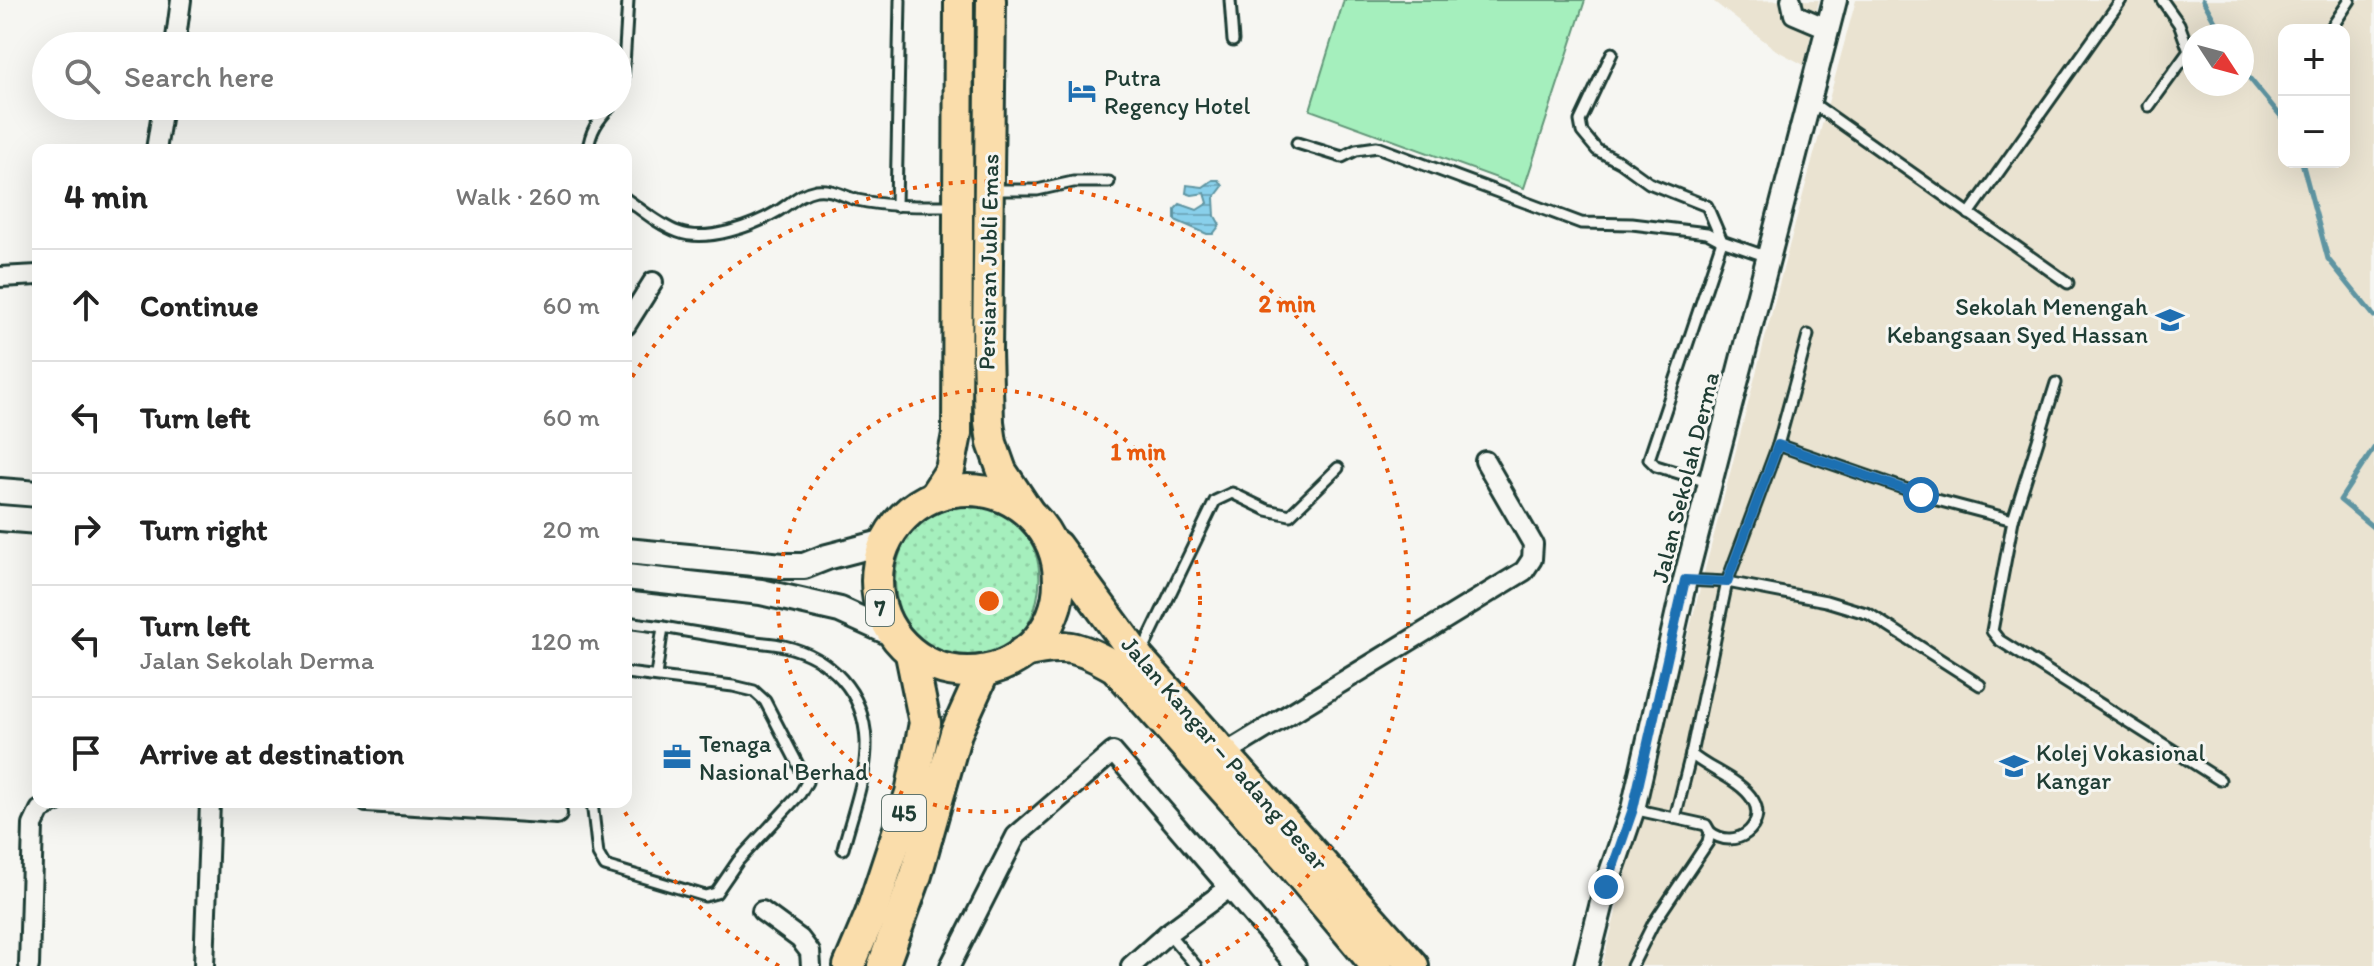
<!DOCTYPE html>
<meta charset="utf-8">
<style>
body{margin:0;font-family:Itim,sans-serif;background:#f2f2f2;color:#222}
.controls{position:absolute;right:24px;top:24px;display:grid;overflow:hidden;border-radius:16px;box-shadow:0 8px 32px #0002}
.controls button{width:72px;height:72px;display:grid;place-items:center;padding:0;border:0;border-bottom:2px solid #e0e0e0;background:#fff;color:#222;font:40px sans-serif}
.compass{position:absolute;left:2182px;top:24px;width:72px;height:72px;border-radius:50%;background:#fff;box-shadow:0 8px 32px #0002;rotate:126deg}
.stop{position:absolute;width:24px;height:24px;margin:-18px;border:6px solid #1f6fb2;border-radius:50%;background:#fff}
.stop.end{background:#1f6fb2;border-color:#fff;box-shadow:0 2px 8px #0008}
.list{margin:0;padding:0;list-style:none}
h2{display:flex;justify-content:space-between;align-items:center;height:104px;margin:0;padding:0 32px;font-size:34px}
h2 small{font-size:26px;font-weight:400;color:#767676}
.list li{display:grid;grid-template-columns:52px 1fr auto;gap:24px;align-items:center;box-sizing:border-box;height:112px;padding:0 32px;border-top:2px solid #e0e0e0}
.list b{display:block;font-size:30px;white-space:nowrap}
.list p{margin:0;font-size:26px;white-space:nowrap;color:#767676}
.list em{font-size:26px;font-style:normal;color:#767676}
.icon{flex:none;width:44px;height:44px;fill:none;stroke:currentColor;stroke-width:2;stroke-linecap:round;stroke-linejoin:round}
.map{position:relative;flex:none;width:2374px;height:966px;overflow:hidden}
.search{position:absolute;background:#fff;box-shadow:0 8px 32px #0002;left:32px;top:32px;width:600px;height:88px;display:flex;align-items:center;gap:20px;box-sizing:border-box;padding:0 28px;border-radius:44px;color:#767676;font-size:30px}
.panel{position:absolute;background:#fff;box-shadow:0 8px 32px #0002;left:32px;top:144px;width:600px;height:664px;border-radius:16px}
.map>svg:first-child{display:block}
.built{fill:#eae3d1;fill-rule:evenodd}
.grass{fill:url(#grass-dots);stroke:#629678;stroke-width:2}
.garden{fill:#a5efbd;stroke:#629678;stroke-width:2}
.water{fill:url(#water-rules);stroke:#5f95a2;stroke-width:2}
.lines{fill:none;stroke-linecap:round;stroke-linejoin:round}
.stream{stroke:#5f95a2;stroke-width:5}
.service-casing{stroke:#1f3d34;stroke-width:15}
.minor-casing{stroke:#1f3d34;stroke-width:24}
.tertiary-casing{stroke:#1f3d34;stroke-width:28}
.secondary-casing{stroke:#1f3d34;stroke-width:30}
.primary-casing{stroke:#1f3d34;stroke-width:34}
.trunk-casing{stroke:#1f3d34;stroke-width:36}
.service{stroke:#f6f6f2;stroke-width:9}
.minor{stroke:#f6f6f2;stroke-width:18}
.tertiary{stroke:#f6f6f2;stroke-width:22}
.secondary{stroke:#f6f6f2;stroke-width:24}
.primary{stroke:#faddab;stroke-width:28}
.trunk{stroke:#faddab;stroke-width:30}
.route{stroke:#1f6fb2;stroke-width:10}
.ring{fill:none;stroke:#e8590c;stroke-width:4;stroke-dasharray:4 8}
.labels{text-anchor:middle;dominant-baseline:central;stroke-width:6;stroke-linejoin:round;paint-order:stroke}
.shield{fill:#f6f6f2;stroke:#60746d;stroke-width:2}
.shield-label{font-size:22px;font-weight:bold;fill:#1f3d34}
.poi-label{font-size:24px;fill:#1f3d34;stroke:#f6f6f2;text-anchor:start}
.street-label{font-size:24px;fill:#1f3d34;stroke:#f6f6f2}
.centre{fill:#e8590c;stroke:#f6f6f2;stroke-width:4}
.ring-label{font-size:24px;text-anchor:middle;font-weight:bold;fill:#e8590c;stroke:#f6f6f2;stroke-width:6;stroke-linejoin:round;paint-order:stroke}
</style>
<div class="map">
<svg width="2374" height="966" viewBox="0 0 2374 966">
<defs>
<pattern id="grass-dots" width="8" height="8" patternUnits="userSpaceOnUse" patternTransform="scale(2)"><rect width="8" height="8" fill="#a5efbd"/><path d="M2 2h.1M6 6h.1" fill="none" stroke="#8ecea3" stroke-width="1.8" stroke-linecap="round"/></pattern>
<pattern id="water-rules" width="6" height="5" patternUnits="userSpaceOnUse" patternTransform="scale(2)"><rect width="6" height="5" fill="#89d0eb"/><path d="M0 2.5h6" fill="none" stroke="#6faabf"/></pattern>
</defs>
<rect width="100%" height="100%" fill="#f6f6f2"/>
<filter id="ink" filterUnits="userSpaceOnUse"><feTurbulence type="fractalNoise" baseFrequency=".0125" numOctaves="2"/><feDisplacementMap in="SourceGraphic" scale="16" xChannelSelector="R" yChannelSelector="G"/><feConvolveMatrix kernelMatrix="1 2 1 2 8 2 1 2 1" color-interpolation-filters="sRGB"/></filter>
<g filter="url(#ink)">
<g class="built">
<path d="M1819,0L1804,65L1776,50L1713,1Z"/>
<path d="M1856,0H2374V966H1602L1788,250ZM2284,30H2344V162H2284ZM2194,36H2242V84H2194Z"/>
</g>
<path class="grass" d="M956,507C963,507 972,506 980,507C1074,521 1048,670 960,662C944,661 928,655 917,642C886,605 885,540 933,515C940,511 948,509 956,507Z"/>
<path class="garden" d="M1344,0H1585L1524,188L1310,110Z"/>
<path class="water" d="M1213,180H1219L1223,186L1214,198L1215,216L1220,225L1213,234H1207L1175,220V209L1180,204L1197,210L1208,203L1205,193L1192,195L1186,193L1187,185L1203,187Z"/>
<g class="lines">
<g class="stream">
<path d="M2203,0L2223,36"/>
<path d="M2242,69L2284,120"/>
<path d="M2302,162L2328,259L2374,316"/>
<path d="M2374,448L2340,500L2374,528"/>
</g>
<defs>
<g id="service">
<path d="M1230,0L1233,41"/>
<path d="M2332,27L2350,0"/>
<path d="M1612,53L1580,121L1582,132L1597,150L1620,162L1649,183L1707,206L1722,241L1768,257"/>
<path d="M618,98L623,82L628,0"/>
<path d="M1811,102L2068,283"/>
<path d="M2149,106L2189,51L2179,24L2162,0"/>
<path d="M1297,143L1342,157L1356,150L1377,147L1581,223L1632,224L1707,233L1722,241L1649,459L1656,466L1711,483"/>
<path d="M588,150C590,131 598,120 611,106"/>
<path d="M992,190H1037L1073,182H1109"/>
<path d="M626,199C642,210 659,225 678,232C707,243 753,226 778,211C791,203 800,193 816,190C831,188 843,196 857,200C889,207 922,206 955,206"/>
<path d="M896,206L900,0"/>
<path d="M1969,214L2121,0"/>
<path d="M2056,383L2013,520L1992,631L1999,640L2220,780"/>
<path d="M1778,445L1808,335"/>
<path d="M1685,580L1727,582L1778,445L1937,500L2013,520"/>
<path d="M626,622L663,627L656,675"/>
<path d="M663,627C691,632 720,637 748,641C760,643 773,643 784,646C831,657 864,692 866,741C867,777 852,814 843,849"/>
<path d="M1142,652L1215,501L1232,493L1267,510L1290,515L1338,468"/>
<path d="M592,802L598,854L605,866L705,896L716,893L738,861L800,794L807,782L765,701L754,691L733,686L626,673"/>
<path d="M1675,818L1691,754"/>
<path d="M1710,832C1736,852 1768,825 1753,800C1740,779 1709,770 1691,754L1727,582L1826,601L1869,614L1980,685"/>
<path d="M1168,933L1196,966"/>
<path d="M1632,966L1653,924L1708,842L1710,832L1706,825L1633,809"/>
</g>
<g id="minor">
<path d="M1791,0L1794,14L1827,28"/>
<path d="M175,46L181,0"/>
<path d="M156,150L163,106"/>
<path d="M0,277L38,275"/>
<path d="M626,325L653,282"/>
<path d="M1224,754L1524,571L1532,559L1533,544L1485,461"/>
<path d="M367,802L557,814"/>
<path d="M762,911L800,939L810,952L811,966"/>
<path d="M29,966L33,825L40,810L55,802"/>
<path d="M204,966L210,802"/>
<path d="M950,966L1016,836L1113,752L1296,966"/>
<path d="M1131,966L1168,933L1229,888"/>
</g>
<path id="tertiary" d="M1586,966L1606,887L1633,809L1685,580L1835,0"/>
<g id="secondary">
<path d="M0,491L38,494"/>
<path d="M0,518L38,521"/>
<path d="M626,551L783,566H804L827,557L885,542"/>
<path d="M626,577L761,592L840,610L893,634"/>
</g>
<g id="primary">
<path d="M991,0L987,351L989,422L992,443L1002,471L1030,513"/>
<path d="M933,496L950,470L957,434L959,0"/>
</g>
<g id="trunk">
<circle cx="968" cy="581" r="91"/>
<path d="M1056,546L1139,659L1413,966"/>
<path d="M1023,652C1064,642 1079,646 1115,667L1292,865L1377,966"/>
<path d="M849,966L871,914L911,793L925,723L911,654"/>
<path d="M883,966L916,875L956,733L984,671"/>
</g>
</defs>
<use href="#service" class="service-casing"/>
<use href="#minor" class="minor-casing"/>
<use href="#tertiary" class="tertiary-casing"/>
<use href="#secondary" class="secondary-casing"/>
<use href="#primary" class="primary-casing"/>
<use href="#trunk" class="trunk-casing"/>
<use href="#service" class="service"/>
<use href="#minor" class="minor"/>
<use href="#tertiary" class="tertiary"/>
<use href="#secondary" class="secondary"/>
<use href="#primary" class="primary"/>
<use href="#trunk" class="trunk"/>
</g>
</g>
<g class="lines" filter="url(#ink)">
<path class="route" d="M1606,887L1633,809L1685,580L1727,582L1778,445L1921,495"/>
</g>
<g class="ring">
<circle cx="989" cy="601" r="211"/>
<path d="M779 966A421 421 0 0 1 621 805M626 387A421 421 0 1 1 1200 966"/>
</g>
<defs>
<symbol id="hotel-bare" viewBox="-9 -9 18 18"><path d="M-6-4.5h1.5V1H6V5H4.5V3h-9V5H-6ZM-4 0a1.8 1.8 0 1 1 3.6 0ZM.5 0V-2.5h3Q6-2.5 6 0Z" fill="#1f6fb2" stroke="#f6f6f2" stroke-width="2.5" paint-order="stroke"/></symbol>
<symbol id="school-bare" viewBox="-9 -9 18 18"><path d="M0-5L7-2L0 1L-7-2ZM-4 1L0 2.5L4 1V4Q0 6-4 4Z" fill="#1f6fb2" stroke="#f6f6f2" stroke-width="2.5" paint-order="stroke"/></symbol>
<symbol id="office-bare" viewBox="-9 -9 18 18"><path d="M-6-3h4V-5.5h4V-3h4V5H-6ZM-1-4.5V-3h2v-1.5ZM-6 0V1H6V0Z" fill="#1f6fb2" stroke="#f6f6f2" stroke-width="2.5" paint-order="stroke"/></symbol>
</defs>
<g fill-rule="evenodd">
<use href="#hotel-bare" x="1062" y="71" width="40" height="40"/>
<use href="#school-bare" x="2150" y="300" width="40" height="40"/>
<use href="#office-bare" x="657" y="737" width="40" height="40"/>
<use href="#school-bare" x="1994" y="746" width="40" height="40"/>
</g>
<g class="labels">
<g class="shield">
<rect x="866" y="590" width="28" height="36" rx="6"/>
<rect x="882" y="795" width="44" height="36" rx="6"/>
</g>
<g class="shield-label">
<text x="880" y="608">7</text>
<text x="904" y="813">45</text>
</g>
<g class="poi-label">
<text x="1104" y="77">Putra<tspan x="1104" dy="28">Regency Hotel</tspan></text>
<text x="2148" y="306" text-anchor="end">Sekolah Menengah<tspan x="2148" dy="28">Kebangsaan Syed Hassan</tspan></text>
<text x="699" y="743">Tenaga<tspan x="699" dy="28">Nasional Berhad</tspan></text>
<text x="2036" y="752">Kolej Vokasional<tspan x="2036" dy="28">Kangar</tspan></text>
</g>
<g class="street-label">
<text transform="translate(988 262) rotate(-89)">Persiaran Jubli Emas</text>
<text transform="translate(1685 477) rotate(-76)">Jalan Sekolah Derma</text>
<text transform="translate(1225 753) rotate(49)">Jalan Kangar – Padang Besar</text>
</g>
</g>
<circle cx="989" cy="601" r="12" class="centre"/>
<g class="ring-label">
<text x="1287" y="312">2 min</text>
<text x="1138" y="460">1 min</text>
</g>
</svg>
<div class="controls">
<button>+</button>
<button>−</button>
</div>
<svg class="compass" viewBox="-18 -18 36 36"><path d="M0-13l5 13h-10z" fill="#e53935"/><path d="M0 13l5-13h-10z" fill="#767676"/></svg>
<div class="stop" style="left:1921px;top:495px"></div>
<div class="stop end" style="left:1606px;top:887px"></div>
<div class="search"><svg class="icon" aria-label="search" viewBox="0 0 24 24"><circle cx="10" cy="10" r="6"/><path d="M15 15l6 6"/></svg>Search here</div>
<section class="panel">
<h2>4 min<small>Walk · 260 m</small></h2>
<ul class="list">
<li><svg class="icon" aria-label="ahead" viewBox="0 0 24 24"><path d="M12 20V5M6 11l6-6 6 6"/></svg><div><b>Continue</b></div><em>60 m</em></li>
<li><svg class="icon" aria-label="left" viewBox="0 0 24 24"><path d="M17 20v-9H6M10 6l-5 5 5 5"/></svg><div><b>Turn left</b></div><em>60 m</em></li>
<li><svg class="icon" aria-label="right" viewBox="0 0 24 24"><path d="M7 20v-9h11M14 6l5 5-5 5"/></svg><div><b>Turn right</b></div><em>20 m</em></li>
<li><svg class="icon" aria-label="left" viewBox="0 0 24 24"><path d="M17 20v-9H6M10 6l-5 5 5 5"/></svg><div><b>Turn left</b><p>Jalan Sekolah Derma</p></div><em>120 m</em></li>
<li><svg class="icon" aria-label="arrive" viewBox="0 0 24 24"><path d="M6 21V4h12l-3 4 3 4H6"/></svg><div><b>Arrive at destination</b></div></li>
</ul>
</section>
</div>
